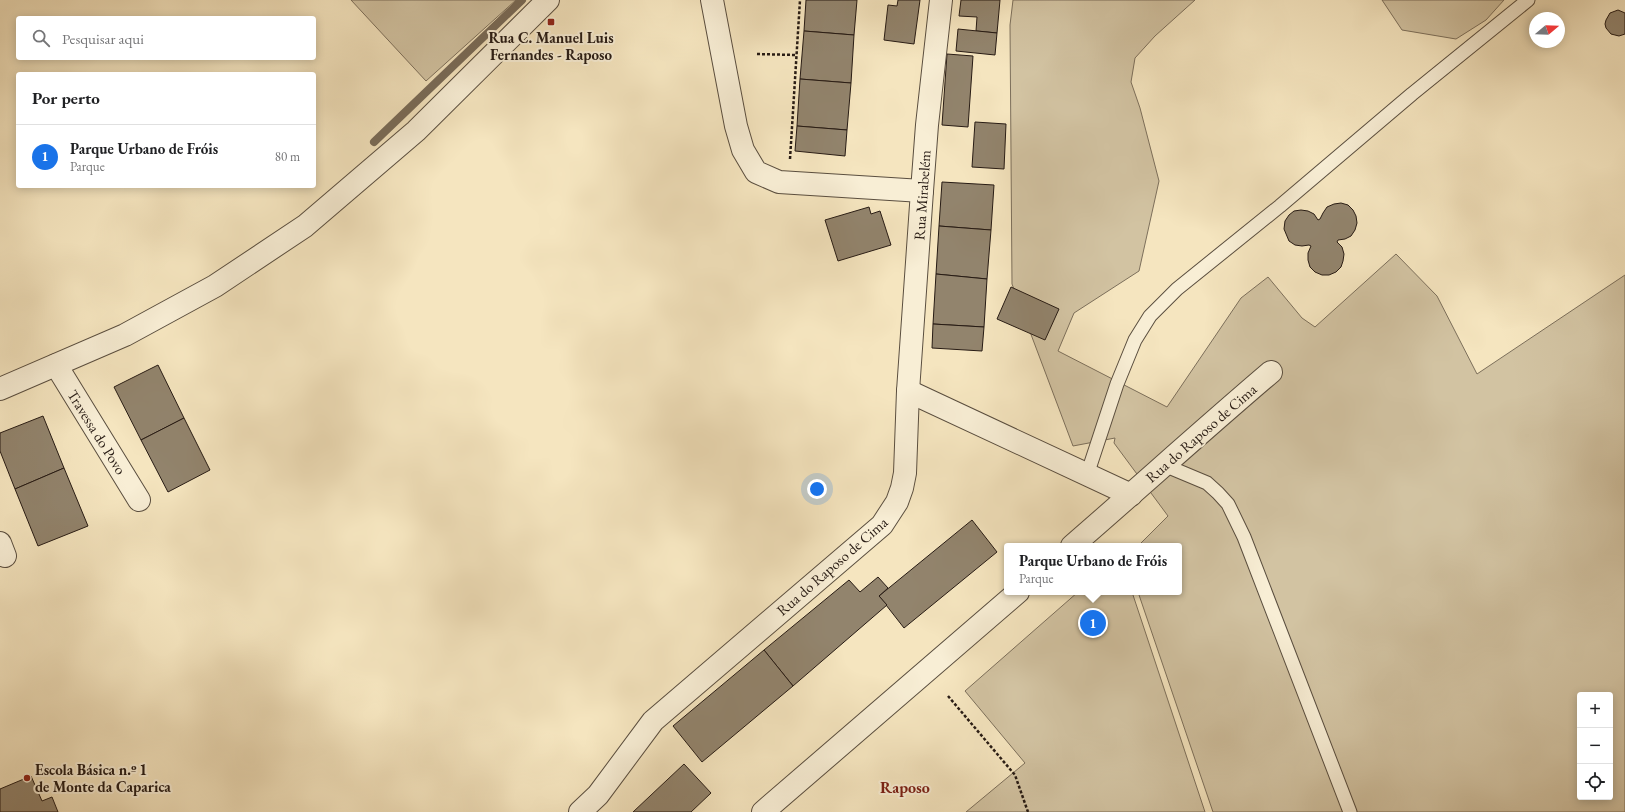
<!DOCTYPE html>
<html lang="pt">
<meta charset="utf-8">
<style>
body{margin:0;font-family:"EB Garamond",serif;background:#f6f6f6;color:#202124}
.controls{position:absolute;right:12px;bottom:12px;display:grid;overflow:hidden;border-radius:4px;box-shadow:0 2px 10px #0003}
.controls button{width:36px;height:36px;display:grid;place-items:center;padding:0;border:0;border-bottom:1px solid #e0e0e0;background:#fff;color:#202124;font:20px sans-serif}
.compass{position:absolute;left:1529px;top:12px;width:36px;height:36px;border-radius:50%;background:#fff;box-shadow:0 2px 10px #0003;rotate:71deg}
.you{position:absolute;left:817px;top:489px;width:14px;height:14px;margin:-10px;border:3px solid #fff;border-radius:50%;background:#1a73e8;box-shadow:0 0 0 6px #1a73e833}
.badge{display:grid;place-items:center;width:26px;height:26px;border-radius:50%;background:#1a73e8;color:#fff;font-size:13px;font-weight:700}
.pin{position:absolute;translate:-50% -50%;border:2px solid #fff;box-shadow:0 1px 4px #0006}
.popup{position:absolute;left:1004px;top:543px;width:178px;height:52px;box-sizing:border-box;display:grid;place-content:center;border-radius:4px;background:#fff;filter:drop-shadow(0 1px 3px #0005);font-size:13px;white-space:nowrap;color:#757577}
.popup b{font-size:15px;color:#202124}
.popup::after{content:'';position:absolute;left:50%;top:100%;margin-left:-8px;border:8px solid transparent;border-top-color:#fff}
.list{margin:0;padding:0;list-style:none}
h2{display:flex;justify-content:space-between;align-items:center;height:52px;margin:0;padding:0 16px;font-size:17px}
h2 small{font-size:13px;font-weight:400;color:#757577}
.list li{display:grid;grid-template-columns:26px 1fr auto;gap:12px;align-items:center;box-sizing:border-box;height:64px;padding:0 16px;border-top:1px solid #e0e0e0}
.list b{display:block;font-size:15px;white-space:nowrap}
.list p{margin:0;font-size:13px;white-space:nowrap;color:#757577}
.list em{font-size:13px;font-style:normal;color:#757577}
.icon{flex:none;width:22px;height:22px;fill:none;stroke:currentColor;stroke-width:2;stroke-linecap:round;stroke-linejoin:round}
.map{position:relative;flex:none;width:1625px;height:812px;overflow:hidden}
.search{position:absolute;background:#fff;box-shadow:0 2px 10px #0003;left:16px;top:16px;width:300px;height:44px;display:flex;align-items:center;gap:10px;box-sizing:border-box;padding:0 14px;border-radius:4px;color:#757577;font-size:15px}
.panel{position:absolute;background:#fff;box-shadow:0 2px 10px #0003;left:16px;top:72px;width:300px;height:116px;border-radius:4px}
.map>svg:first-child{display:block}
.green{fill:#d2c3a2;stroke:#7c6f5b;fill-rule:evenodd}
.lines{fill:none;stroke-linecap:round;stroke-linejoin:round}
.stream{stroke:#796b58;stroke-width:8}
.building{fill:#92846d;stroke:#271b14}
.service-casing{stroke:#5a4e3f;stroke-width:15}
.minor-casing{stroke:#5a4e3f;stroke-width:24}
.path{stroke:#271b14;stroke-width:2.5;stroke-dasharray:3 2;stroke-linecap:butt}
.service{stroke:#f8eed5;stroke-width:13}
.minor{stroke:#f8eed5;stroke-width:22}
.poi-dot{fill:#8f2418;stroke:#f8eed5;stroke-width:1.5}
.labels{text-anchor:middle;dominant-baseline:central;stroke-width:4;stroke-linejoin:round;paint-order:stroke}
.poi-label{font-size:15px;font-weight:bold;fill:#271b14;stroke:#f8eed5}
.street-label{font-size:15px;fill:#271b14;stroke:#f8eed5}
.neighbourhood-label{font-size:16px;font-weight:bold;fill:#7a1f14;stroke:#f8eed5}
</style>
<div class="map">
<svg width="1625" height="812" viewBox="0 0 1625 812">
<rect width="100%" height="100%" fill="#f5e5bf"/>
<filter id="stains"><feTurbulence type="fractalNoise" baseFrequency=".005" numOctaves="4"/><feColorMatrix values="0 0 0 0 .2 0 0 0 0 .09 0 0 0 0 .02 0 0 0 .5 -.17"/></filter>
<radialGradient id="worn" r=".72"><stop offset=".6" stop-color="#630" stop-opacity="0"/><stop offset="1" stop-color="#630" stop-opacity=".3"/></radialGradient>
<g class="green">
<path d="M351,0H516L426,81Z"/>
<path d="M1013,0H1195L1155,36L1135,58L1131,82L1140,108L1159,181L1139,271L1074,313L1058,351L1167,407L1241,298L1268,277L1302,318L1315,327L1396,254L1437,296L1477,374L1625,275V812H1213L1138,592H1179V546H1138L1168,516L1114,443L1115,438L1073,446L1012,284L1010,25ZM1580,695H1610V797H1580Z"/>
<path d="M1382,0H1504L1486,20L1456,39L1402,30Z"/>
<path d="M1078,592H1132L1205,812H966L1025,763L965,691Z"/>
</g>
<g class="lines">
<path class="stream" d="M374,142L522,0"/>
</g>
<g class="building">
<path d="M806,0H857L854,35L804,31Z"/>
<path d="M898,0H920L914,44L884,40L888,5L897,6Z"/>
<path d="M961,0H1000L997,33L976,31L977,17L959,16Z"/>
<path d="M1618,10L1625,13V34L1619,36L1611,34L1606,28L1605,24L1606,20L1610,13Z"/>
<path d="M958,29L997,33L995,55L956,51Z"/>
<path d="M804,31L854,35L851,83L800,79Z"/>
<path d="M947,54L973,56L968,127L942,125Z"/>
<path d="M800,79L851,83L847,130L797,126Z"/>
<path d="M975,122L1006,124L1004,169L972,167Z"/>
<path d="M797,126L847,130L845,156L795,151Z"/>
<path d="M942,182L994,185L991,230L939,226Z"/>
<path d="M1341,203L1348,205L1353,210L1356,216L1357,223L1355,230L1351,236L1345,239L1338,240L1337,242L1342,247L1344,254L1343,261L1341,267L1336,272L1329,275H1322L1315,272L1310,267L1308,260V253L1311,246L1309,245L1302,246L1295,245L1289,241L1284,229L1285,221L1289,215L1294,211L1301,210L1308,211L1314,214L1318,220L1320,219L1323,213L1327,207L1334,204Z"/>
<path d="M869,207L871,214L880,211L891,245L838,261L825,220Z"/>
<path d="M939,226L991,230L987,279L936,274Z"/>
<path d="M936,274L987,279L984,327L933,324Z"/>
<path d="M1011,287L1059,309L1045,340L997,319Z"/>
<path d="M933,324L984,327L982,351L932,348Z"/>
<path d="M158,365L184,418L141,440L114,387Z"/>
<path d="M43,416L64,468L15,489L0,451V433Z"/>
<path d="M184,418L210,470L168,492L141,440Z"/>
<path d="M64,468L88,526L38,546L15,489Z"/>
<path d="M972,520L997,552L904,628L879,596Z"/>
<path d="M878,577L888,588L879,596L887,605L793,686L764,650L849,580L860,592Z"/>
<path d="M764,650L793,686L702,762L673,726Z"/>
<path d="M684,764L711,793L691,812H633Z"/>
<path d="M31,776L42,801L52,797L58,812H0V789Z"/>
</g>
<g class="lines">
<defs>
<g id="service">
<path d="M1164,465L1207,483L1218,493L1228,504L1244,537L1350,812"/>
<path d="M1087,475L1117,384L1135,340L1150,316L1177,289L1280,206L1412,94L1528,0"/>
</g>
<g id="minor">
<path d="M712,0L736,126L743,150L756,172L779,182L922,191"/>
<path d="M56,365L139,500"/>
<path d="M0,389L125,335L215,286L305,226L416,131L548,0"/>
<path d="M908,391L1131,495"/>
<path d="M0,543L5,556"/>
<path d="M1072,546C1139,488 1204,429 1271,372"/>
<path d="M580,812L598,795L653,721L882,525L897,502L902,488L905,473L908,391L922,191L927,125L941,0"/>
<path d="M763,812L1018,592"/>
</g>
</defs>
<use href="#service" class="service-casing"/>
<use href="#minor" class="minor-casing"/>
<g class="path">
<path d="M757,54L796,55"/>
<path d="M790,159L800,0"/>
<path d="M948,696L1015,775L1028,812"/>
</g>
<use href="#service" class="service"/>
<use href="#minor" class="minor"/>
</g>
<g class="poi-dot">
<rect x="547" y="18" width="8" height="8" rx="2"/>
<circle cx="27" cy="778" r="4"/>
</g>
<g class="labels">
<g class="poi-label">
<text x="551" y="37">Rua C. Manuel Luis<tspan x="551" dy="17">Fernandes - Raposo</tspan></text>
<text x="35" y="769" text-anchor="start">Escola Básica n.º 1<tspan x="35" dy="17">de Monte da Caparica</tspan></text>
</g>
<g class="street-label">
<text transform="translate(922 195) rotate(-86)">Rua Mirabelém</text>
<text transform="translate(97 432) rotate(58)">Travessa do Povo</text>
<text transform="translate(1201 433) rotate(-41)">Rua do Raposo de Cima</text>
<text transform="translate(832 566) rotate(-41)">Rua do Raposo de Cima</text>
</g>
<g class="neighbourhood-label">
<text x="905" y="787">Raposo</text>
</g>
</g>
<rect width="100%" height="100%" filter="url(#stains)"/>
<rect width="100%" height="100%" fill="url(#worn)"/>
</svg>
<div class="controls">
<button>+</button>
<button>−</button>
<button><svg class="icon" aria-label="locate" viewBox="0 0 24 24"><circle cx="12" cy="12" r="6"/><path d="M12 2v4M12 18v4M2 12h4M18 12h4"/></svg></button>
</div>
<svg class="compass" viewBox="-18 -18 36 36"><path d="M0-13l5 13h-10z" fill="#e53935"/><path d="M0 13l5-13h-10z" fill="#757577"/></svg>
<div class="you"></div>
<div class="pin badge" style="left:1093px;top:623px">1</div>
<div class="popup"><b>Parque Urbano de Fróis</b>Parque</div>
<div class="search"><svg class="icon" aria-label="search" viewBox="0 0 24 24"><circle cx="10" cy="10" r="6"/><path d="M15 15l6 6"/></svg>Pesquisar aqui</div>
<section class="panel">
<h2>Por perto<small></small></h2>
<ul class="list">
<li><span class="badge">1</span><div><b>Parque Urbano de Fróis</b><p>Parque</p></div><em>80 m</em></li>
</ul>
</section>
</div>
